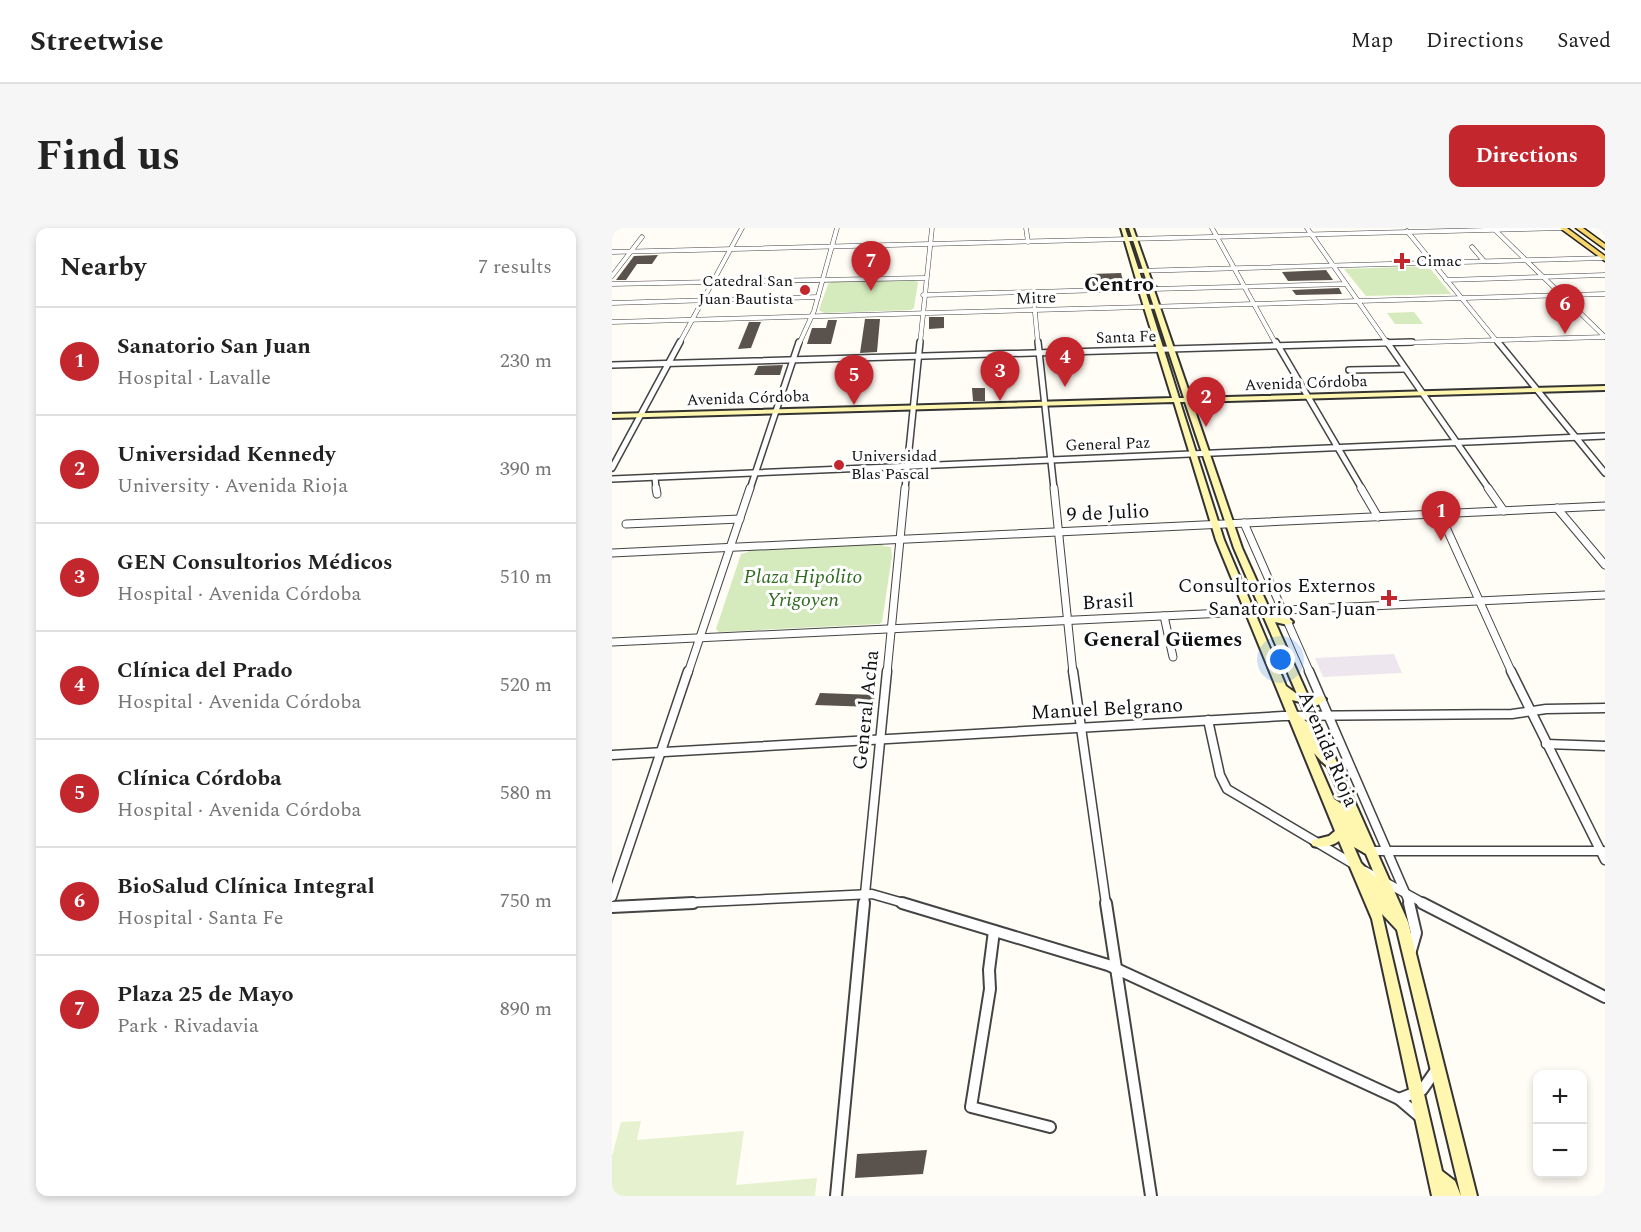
<!DOCTYPE html>
<meta charset="utf-8">
<style>
body{margin:0;font-family:Spectral,serif;background:#f6f6f6;color:#222}
.controls{position:absolute;right:18px;bottom:18px;display:grid;overflow:hidden;border-radius:12px;box-shadow:0 3px 9px #0003}
.controls button{width:54px;height:54px;display:grid;place-items:center;padding:0;border:0;border-bottom:2px solid #e0e0e0;background:#fff;color:#222;font:30px sans-serif}
.you{position:absolute;left:669px;top:432px;width:21px;height:21px;margin:-15px;border:4px solid #fff;border-radius:50%;background:#1a73e8;box-shadow:0 0 0 9px #1a73e833}
.badge{display:grid;place-items:center;width:39px;height:39px;border-radius:50%;background:#c4262e;color:#fff;font-size:20px;font-weight:700}
.pin{position:absolute;translate:-50% -50px;filter:drop-shadow(0 2px 3px #0008)}
.pin::after{content:'';position:absolute;top:32px;width:21px;height:18px;background:inherit;clip-path:polygon(0 0,100% 0,50% 100%)}
.list{margin:0;padding:0;list-style:none}
h2{display:flex;justify-content:space-between;align-items:center;height:78px;margin:0;padding:0 24px;font-size:26px}
h2 small{font-size:20px;font-weight:400;color:#767676}
.list li{display:grid;grid-template-columns:39px 1fr auto;gap:18px;align-items:center;box-sizing:border-box;height:108px;padding:0 24px;border-top:2px solid #e0e0e0}
.list b{display:block;font-size:22px;white-space:nowrap}
.list p{margin:0;font-size:20px;white-space:nowrap;color:#767676}
.list em{font-size:20px;font-style:normal;color:#767676}
.map{position:relative;flex:none;width:993px;height:968px;overflow:hidden;border-radius:12px}
header{display:flex;align-items:center;gap:36px;box-sizing:border-box;height:84px;padding:0 30px;background:#fff;border-bottom:2px solid #e0e0e0}
header strong{font-size:28px}
nav{display:flex;gap:33px;margin-inline-start:auto;font-size:21px}
.intro{display:flex;align-items:center;justify-content:space-between;box-sizing:border-box;height:144px;padding:0 36px}
h1{margin:0;font-size:42px}
.button{padding:15px 27px;border-radius:12px;background:#c4262e;color:#fff;font-size:21px;font-weight:700}
main{display:flex;gap:36px;padding:0 36px}
aside{flex:1;background:#fff;border-radius:12px;box-shadow:0 3px 9px #0003}
.map>svg:first-child{display:block}
.industrial{fill:#eee6ef}
.green{fill:#d5ebbd}
.pitch{fill:#e6f2cf}
.building{fill:#5a524d}
.lines{fill:none;stroke-linecap:round;stroke-linejoin:round}
.minor-far4-casing{stroke:#444;stroke-width:5}
.minor-far3-casing{stroke:#444;stroke-width:8}
.minor-far2-casing{stroke:#444;stroke-width:9}
.minor-far1-casing{stroke:#444;stroke-width:11}
.minor-casing{stroke:#444;stroke-width:14}
.secondary-casing{stroke:#333;stroke-width:4}
.primary-casing{stroke:#222;stroke-width:3}
.minor-far4{stroke:#fff;stroke-width:4}
.minor-far3{stroke:#fff;stroke-width:5}
.minor-far2{stroke:#fff;stroke-width:7}
.minor-far1{stroke:#fff;stroke-width:8}
.minor{stroke:#fff;stroke-width:10}
.secondary{fill:#fff6b0;fill-rule:evenodd}
.primary{fill:#f9d66b;fill-rule:evenodd}
.poi-dot{fill:#c4262e;stroke:#fff;stroke-width:2}
.labels{text-anchor:middle;dominant-baseline:central;stroke-width:6;stroke-linejoin:round;paint-order:stroke}
.far-poi-label{font-size:16px;fill:#111;stroke:#fff;text-anchor:start}
.far-street-label{font-size:16px;fill:#111;stroke:#fff}
.street-label{font-size:20px;fill:#111;stroke:#fff}
.park-label{font-size:20px;font-style:italic;fill:#2f6b1f;stroke:#fff}
.poi-label{font-size:20px;fill:#111;stroke:#fff;text-anchor:end}
.neighbourhood-label{font-size:21px;font-weight:bold;fill:#111;stroke:#fff}
.far-district-label{font-size:22px;font-weight:bold;fill:#111;stroke:#fff}
</style>
<header>
<strong>Streetwise</strong>
<nav><a>Map</a><a>Directions</a><a>Saved</a></nav>
</header>
<div class="intro"><h1>Find us</h1><a class="button">Directions</a></div>
<main>
<aside>
<h2>Nearby<small>7 results</small></h2>
<ul class="list">
<li><span class="badge">1</span><div><b>Sanatorio San Juan</b><p>Hospital · Lavalle</p></div><em>230 m</em></li>
<li><span class="badge">2</span><div><b>Universidad Kennedy</b><p>University · Avenida Rioja</p></div><em>390 m</em></li>
<li><span class="badge">3</span><div><b>GEN Consultorios Médicos</b><p>Hospital · Avenida Córdoba</p></div><em>510 m</em></li>
<li><span class="badge">4</span><div><b>Clínica del Prado</b><p>Hospital · Avenida Córdoba</p></div><em>520 m</em></li>
<li><span class="badge">5</span><div><b>Clínica Córdoba</b><p>Hospital · Avenida Córdoba</p></div><em>580 m</em></li>
<li><span class="badge">6</span><div><b>BioSalud Clínica Integral</b><p>Hospital · Santa Fe</p></div><em>750 m</em></li>
<li><span class="badge">7</span><div><b>Plaza 25 de Mayo</b><p>Park · Rivadavia</p></div><em>890 m</em></li>
</ul>
</aside>
<div class="map">
<svg width="993" height="968" viewBox="0 0 993 968">
<rect width="100%" height="100%" fill="#fffdf5"/>
<path class="industrial" d="M782,426L790,445L711,449L703,430Z"/>
<g class="green">
<path d="M816,38L839,66L754,68L732,41Z"/>
<path d="M300,52L306,54L302,80L299,82L212,85L207,82L216,56L220,54Z"/>
<path d="M802,84L811,96H783L775,85Z"/>
<path d="M272,315L271,318L279,319L280,328L270,394L267,396L107,404L104,401L129,326L136,324V322Z"/>
</g>
<path class="pitch" d="M29,893L25,912L132,903L124,957L205,950L203,968H0V928L9,894Z"/>
<g class="building">
<path d="M46,27L40,36H25L14,52H4L22,28Z"/>
<path d="M714,42L721,52L676,53L670,44Z"/>
<path d="M509,45L512,57L481,58L479,46Z"/>
<path d="M727,60L730,66L684,67L680,62Z"/>
<path d="M317,89H332V100L317,101Z"/>
<path d="M253,91H268L265,124L248,125Z"/>
<path d="M216,92H225L219,116H195L200,100H214Z"/>
<path d="M137,94H149L139,120L126,121Z"/>
<path d="M171,137L168,147H142L146,138Z"/>
<path d="M360,160H373V173H361Z"/>
<path d="M208,465L263,467L261,479L203,477Z"/>
<path d="M315,922L311,946L243,950L245,926Z"/>
</g>
<g class="lines">
<defs>
<g id="minor-far4">
<path d="M414,0L416,14"/>
<path d="M600,0L664,116"/>
<path d="M695,0L776,116"/>
<path d="M882,1L993,109"/>
<path d="M795,3L887,116"/>
<path d="M860,19L872,33"/>
<path d="M0,24L953,0"/>
<path d="M524,43L993,30"/>
<path d="M0,48L30,9"/>
<path d="M834,52L993,47"/>
<path d="M0,56L313,50"/>
<path d="M540,61L734,56"/>
<path d="M421,64L426,116"/>
<path d="M311,67L528,61"/>
<path d="M0,75L206,69"/>
<path d="M0,94L993,66"/>
<path d="M67,116L130,0"/>
<path d="M187,116L202,83L225,0"/>
<path d="M308,116L320,0"/>
<path d="M747,116L993,109"/>
</g>
<g id="minor-far3">
<path d="M426,114L442,261"/>
<path d="M664,114L750,261"/>
<path d="M775,114L877,261"/>
<path d="M886,114L993,245"/>
<path d="M0,137L800,114"/>
<path d="M737,142L793,141"/>
<path d="M0,240L68,114"/>
<path d="M43,249L44,261"/>
<path d="M0,251L993,208"/>
<path d="M138,261L187,114"/>
<path d="M293,261L308,114"/>
</g>
<g id="minor-far2">
<path d="M44,260L45,266"/>
<path d="M442,260L461,445"/>
<path d="M749,260L766,289"/>
<path d="M876,260L892,283"/>
<path d="M945,280L993,337"/>
<path d="M828,286L900,445"/>
<path d="M632,295L698,445"/>
<path d="M14,296L128,291"/>
<path d="M0,325L993,278"/>
<path d="M552,388L561,429"/>
<path d="M0,414L993,367"/>
<path d="M76,445L138,260"/>
<path d="M275,445L293,260"/>
</g>
<g id="minor-far1">
<path d="M461,443L494,676"/>
<path d="M697,443L798,676"/>
<path d="M899,443L993,632"/>
<path d="M596,492L608,547L615,561L743,637"/>
<path d="M934,516L993,518"/>
<path d="M0,527L671,488L900,486L934,481L993,480"/>
<path d="M759,623H991"/>
<path d="M753,643L813,676"/>
<path d="M0,669L76,443"/>
<path d="M51,676L260,666L295,676"/>
<path d="M252,676L275,443"/>
</g>
<g id="minor">
<path d="M290,675L496,737L787,871L807,888"/>
<path d="M494,675L539,968"/>
<path d="M797,675L804,705L798,726"/>
<path d="M810,675L993,769"/>
<path d="M0,679L81,675"/>
<path d="M382,703L377,742L378,761L359,879L438,899"/>
<path d="M787,871L810,862L824,842"/>
<path d="M224,968L252,675"/>
</g>
<path id="secondary" d="M509,0H513L532,58L530,60L533,62L567,170H572L537,64L533,62L537,60L517,0H521L541,57L545,60L542,62L579,170L993,158V162L580,174L630,320L660,387L679,392L681,394L676,397L663,394L697,470L701,471L709,468L714,471L706,477L700,478L796,694L865,968H820L760,691L727,613C721,618 708,620 701,618L699,615L701,612L717,608L723,603L604,312L562,174L0,190V186L560,170L527,63L524,60L526,58ZM568,174H573L622,320L685,466L674,458L612,312ZM680,472L688,474L698,497L686,486ZM702,525L709,533L716,539L733,578L722,571ZM742,619L754,626L764,650L749,635ZM770,686L785,702L849,968L843,953L830,943Z"/>
<g id="primary">
<path d="M948,0H955L993,28V33Z"/>
<path d="M964,0H971L993,16V21Z"/>
</g>
</defs>
<use href="#minor-far4" class="minor-far4-casing"/>
<use href="#minor-far3" class="minor-far3-casing"/>
<use href="#minor-far2" class="minor-far2-casing"/>
<use href="#minor-far1" class="minor-far1-casing"/>
<use href="#minor" class="minor-casing"/>
<use href="#secondary" class="secondary-casing"/>
<use href="#primary" class="primary-casing"/>
<use href="#minor-far4" class="minor-far4"/>
<use href="#minor-far3" class="minor-far3"/>
<use href="#minor-far2" class="minor-far2"/>
<use href="#minor-far1" class="minor-far1"/>
<use href="#minor" class="minor"/>
<use href="#secondary" class="secondary"/>
<use href="#primary" class="primary"/>
</g>
<g class="poi-dot">
<path d="M787 24h6v6h6v6h-6v6h-6v-6h-6v-6h6z"/>
<circle cx="193" cy="62" r="6"/>
<circle cx="227" cy="237" r="6"/>
<path d="M774 361h6v6h6v6h-6v6h-6v-6h-6v-6h6z"/>
</g>
<g class="labels">
<g class="far-poi-label">
<text x="804" y="33">Cimac</text>
<text x="181" y="53" text-anchor="end">Catedral San<tspan x="181" dy="18">Juan Bautista</tspan></text>
<text x="239" y="228">Universidad<tspan x="239" dy="18">Blas Pascal</tspan></text>
</g>
<g class="far-street-label">
<text transform="translate(424 70) rotate(-2)">Mitre</text>
<text transform="translate(514 109) rotate(-2)">Santa Fe</text>
<text transform="translate(694 155) rotate(-2)">Avenida Córdoba</text>
<text transform="translate(136 170) rotate(-2)">Avenida Córdoba</text>
<text transform="translate(496 216) rotate(-2)">General Paz</text>
</g>
<g class="street-label">
<text transform="translate(496 285) rotate(-3)">9 de Julio</text>
<text transform="translate(496 374) rotate(-3)">Brasil</text>
<text transform="translate(495 481) rotate(-3)">Manuel Belgrano</text>
<text transform="translate(254 482) rotate(-84)">General Acha</text>
<text transform="translate(716 521) rotate(67)">Avenida Rioja</text>
</g>
<g class="park-label">
<text x="191" y="349">Plaza Hipólito<tspan x="191" dy="23">Yrigoyen</tspan></text>
</g>
<g class="poi-label">
<text x="764" y="358">Consultorios Externos<tspan x="764" dy="23">Sanatorio San Juan</tspan></text>
</g>
<g class="neighbourhood-label">
<text x="551" y="412">General Güemes</text>
</g>
<g class="far-district-label">
<text x="507" y="56">Centro</text>
</g>
</g>
</svg>
<div class="controls">
<button>+</button>
<button>−</button>
</div>
<div class="you"></div>
<div class="pin badge" style="left:829px;top:313px">1</div>
<div class="pin badge" style="left:594px;top:199px">2</div>
<div class="pin badge" style="left:388px;top:173px">3</div>
<div class="pin badge" style="left:453px;top:159px">4</div>
<div class="pin badge" style="left:242px;top:177px">5</div>
<div class="pin badge" style="left:953px;top:106px">6</div>
<div class="pin badge" style="left:259px;top:63px">7</div>
</div>
</main>
